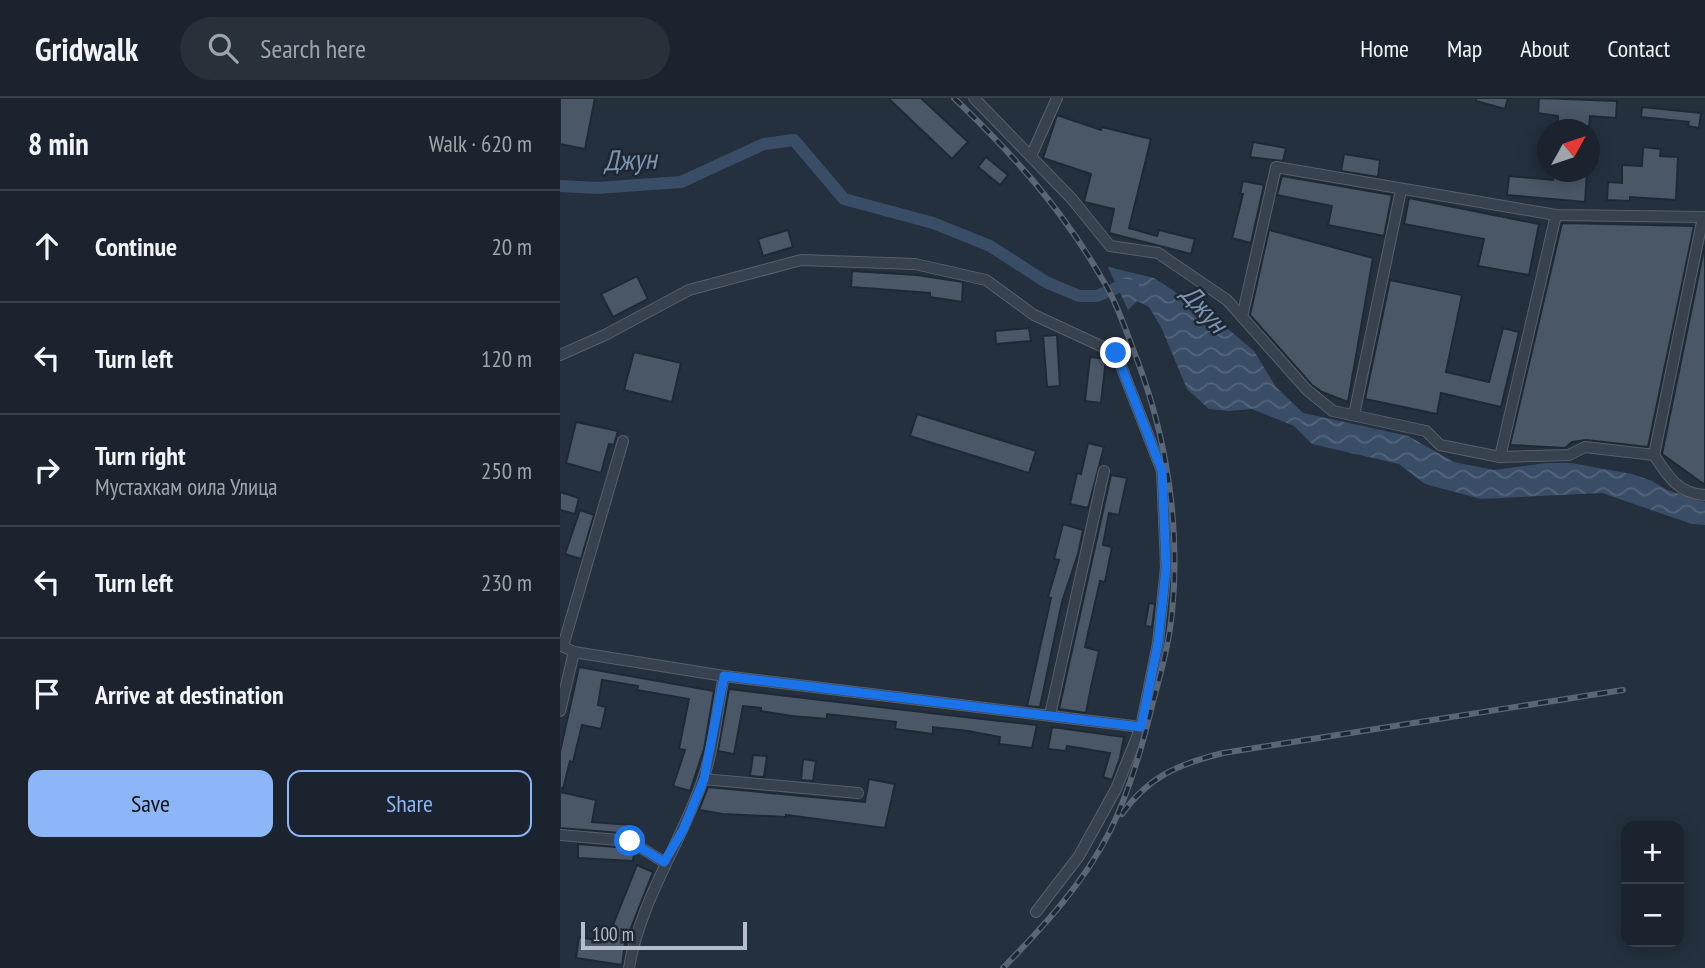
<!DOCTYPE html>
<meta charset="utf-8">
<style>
body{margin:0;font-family:"PT Sans Narrow",sans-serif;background:#28303a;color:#f1f3f6}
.controls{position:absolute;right:21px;bottom:21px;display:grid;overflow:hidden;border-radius:14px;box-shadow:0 4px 18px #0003}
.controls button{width:63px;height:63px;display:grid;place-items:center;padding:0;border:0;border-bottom:2px solid #39414a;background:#1b242e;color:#f1f3f6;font:35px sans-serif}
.compass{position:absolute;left:977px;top:21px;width:63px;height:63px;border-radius:50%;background:#1b242e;box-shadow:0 4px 18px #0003;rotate:50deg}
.scale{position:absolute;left:21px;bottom:18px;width:166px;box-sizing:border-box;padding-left:7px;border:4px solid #b4bdc9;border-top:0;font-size:19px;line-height:24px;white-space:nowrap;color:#b4bdc9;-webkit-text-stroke:5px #1d2733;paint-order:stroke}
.stop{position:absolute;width:21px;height:21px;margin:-16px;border:5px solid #1a73e8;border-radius:50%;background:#fff}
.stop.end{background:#1a73e8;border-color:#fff;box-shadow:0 2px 7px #0008}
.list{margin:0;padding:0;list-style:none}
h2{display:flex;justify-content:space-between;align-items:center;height:91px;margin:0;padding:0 28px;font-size:30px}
h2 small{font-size:23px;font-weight:400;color:#a0a4aa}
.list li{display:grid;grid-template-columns:46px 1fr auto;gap:21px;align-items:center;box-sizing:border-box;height:112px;padding:0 28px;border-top:2px solid #39414a}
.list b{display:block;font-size:26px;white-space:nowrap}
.list p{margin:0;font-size:23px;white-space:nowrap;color:#a0a4aa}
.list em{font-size:23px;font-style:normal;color:#a0a4aa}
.actions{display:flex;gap:14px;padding:21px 28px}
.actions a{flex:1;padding:16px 0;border:2px solid #8cb6f7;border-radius:14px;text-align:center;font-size:24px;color:#8cb6f7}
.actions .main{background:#8cb6f7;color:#111}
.icon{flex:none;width:38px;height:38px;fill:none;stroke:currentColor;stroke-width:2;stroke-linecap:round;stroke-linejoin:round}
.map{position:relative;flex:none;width:1145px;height:870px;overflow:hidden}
header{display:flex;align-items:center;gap:42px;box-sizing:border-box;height:98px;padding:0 35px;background:#1b242e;border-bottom:2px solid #39414a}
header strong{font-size:33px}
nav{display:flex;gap:38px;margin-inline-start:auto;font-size:24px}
.search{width:490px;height:63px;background:#28303a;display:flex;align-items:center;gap:18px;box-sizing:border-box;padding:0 24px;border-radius:38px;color:#a0a4aa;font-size:26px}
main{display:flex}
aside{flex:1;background:#1b242e}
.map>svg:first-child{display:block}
.water{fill:url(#water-waves)}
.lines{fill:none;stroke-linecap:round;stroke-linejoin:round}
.canal{stroke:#3a4d67;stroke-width:12}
.building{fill:#4a5767;stroke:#1f2935;stroke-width:2}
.minor-casing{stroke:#56606c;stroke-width:12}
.minor{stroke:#38424e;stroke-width:10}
.rail-casing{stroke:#5a6675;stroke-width:6}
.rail{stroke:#1d2733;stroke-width:3.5;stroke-dasharray:10;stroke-linecap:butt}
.route{stroke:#1a73e8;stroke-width:9}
.labels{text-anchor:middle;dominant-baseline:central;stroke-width:5;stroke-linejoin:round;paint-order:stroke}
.water-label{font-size:28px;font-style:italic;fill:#7c93b1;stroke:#1d2733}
</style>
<header>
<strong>Gridwalk</strong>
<div class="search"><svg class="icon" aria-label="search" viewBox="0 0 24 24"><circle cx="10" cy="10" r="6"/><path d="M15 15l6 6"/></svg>Search here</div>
<nav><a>Home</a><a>Map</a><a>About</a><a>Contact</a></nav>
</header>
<main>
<aside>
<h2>8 min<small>Walk · 620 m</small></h2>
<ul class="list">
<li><svg class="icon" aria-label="ahead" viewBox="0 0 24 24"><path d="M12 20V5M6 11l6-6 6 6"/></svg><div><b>Continue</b></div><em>20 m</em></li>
<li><svg class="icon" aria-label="left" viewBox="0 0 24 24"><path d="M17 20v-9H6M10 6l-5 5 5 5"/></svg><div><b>Turn left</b></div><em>120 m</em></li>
<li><svg class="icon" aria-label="right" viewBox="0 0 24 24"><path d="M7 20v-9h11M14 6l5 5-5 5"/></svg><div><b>Turn right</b><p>Мустахкам оила Улица</p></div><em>250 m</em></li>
<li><svg class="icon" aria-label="left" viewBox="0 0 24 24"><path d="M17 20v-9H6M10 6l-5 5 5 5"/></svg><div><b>Turn left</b></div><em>230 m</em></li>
<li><svg class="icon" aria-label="arrive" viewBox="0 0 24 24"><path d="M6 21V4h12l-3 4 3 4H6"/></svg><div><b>Arrive at destination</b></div></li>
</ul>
<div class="actions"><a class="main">Save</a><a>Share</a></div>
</aside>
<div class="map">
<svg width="1145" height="870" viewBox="0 0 1145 870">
<defs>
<pattern id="water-waves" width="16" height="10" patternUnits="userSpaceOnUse" patternTransform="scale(1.75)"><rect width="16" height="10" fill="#3a4d67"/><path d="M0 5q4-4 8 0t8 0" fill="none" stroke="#54657b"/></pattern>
</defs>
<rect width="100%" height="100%" fill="#24303e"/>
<path class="water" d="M548,169L594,180L655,220L694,253L716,289L743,315L848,338L894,364L934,372L986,365H1011L1072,376L1092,383L1107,392L1145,404V427L1132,426L1042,395L921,401L865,386L839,366L752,346L734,328L692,311L669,313L649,311L627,291L602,231L589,209L577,203L568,212Z"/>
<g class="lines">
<path class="canal" d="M0,88L37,90L121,84L204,46L234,42L284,101L373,125L430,148L486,184L519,198H537L563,187L573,188"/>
</g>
<g class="building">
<path d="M0,0H35L25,51L0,46Z"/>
<path d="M328,0H361L408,44L392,61Z"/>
<path d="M916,0H948L945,11L916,3Z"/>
<path d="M979,0L1057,3L1056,20L1030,18L1029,29L998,26V18L978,15Z"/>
<path d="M1082,9L1141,15L1139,30L1128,28L1129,24L1081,19Z"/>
<path d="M497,17L541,32L542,29L591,41L569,130L597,138L599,132L635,141L631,156L549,135L554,111L524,104L531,76L483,60Z"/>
<path d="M693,44L726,50L723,63L690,59Z"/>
<path d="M1083,49L1101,51L1100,58L1118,59L1116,102L1070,99V103L1047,102L1048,84L1062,85V67L1082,68Z"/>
<path d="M784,56L820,62L818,79L781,73Z"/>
<path d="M426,59L448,77L440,87L418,69Z"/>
<path d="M994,74H1027L1025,104L947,97L949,78L993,82Z"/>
<path d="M722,78L832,97L824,138L768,127L772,108L717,97Z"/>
<path d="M683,83L704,87L691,145L672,140L683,96H680Z"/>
<path d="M849,100L979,126L969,177L918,168L924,141L844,126Z"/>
<path d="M1002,125L1134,128L1088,349L1026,342L1012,344L1005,350L950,347Z"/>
<path d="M228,132L233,149L203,158L198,141Z"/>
<path d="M709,132L813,160L788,304L762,294L752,287L690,217Z"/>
<path d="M1145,146V387L1102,356Z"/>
<path d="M292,173L357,177L403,184L402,204L370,199V195L291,189Z"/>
<path d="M77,178L88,201L53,219L41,196Z"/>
<path d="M830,182L902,197L886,274L929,284L943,230L959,234L941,309L881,295L877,316L805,301Z"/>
<path d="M469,230L471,243L436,246L435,233Z"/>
<path d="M497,237L500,288L487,289L483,238Z"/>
<path d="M74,254L121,265L112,304L64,292Z"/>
<path d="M530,259L546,261L541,305L525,303Z"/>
<path d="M357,316L476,353L469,375L350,338Z"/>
<path d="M16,324L58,333L54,347L49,346L41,375L6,365Z"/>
<path d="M528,345L544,349L528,410L510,406L517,375L521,376Z"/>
<path d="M551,377L567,380L559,417L549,415L543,447L552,449L545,484L540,483L525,549L539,553L531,589L526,615L499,611Z"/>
<path d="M0,394L19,400L15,416L0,412Z"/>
<path d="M20,412L34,417L21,461L5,456Z"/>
<path d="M503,426L523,432L518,456L502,504L480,609L467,608L491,500L488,499L499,462L494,461Z"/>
<path d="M589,505L595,506L592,529L585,528Z"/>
<path d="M19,569L154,593L144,651L130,693L113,688L125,652L119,651L129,601L77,592L78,588L42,582L38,607L46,609L41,631L22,627L13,664L10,663L3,691L0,690V654Z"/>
<path d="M169,591L387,617L477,627L472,650L439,646L440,639L408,633L373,629V636L335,631L336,624L267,616V621L232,618L201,613V610L183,608L174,656L158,653Z"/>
<path d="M492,629L564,639L560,660L552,682L543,679L550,655L507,648L506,653L488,651Z"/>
<path d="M193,657L207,658L204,679L190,678Z"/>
<path d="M243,661L256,663L253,683L241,682Z"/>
<path d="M309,681L335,686L325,730L226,717V719L163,716L139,712L148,689L305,704Z"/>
<path d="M0,694L36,702L32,724L72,727V736L0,730Z"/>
<path d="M18,746L68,750L74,754L73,763L18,760Z"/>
<path d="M77,767L93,774L65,845L62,867L16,860L19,839L46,844Z"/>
</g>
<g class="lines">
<defs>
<g id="minor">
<path d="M414,0L512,101L550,148L598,155L667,202L747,292L773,313L866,333L880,347L940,359L1009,357L1025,349L1094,357"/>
<path d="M471,58L497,0"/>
<path d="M1143,119L1094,357C1107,377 1118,396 1145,397"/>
<path d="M682,219L716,69L996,117L1145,119"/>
<path d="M0,257L45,237L129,192L241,162L355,166L426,182L474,217L556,255L602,373L606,469L598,545L581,629L556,691L519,758L476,814"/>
<path d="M794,317L841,92"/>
<path d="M940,359L996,117"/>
<path d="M0,547L14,554L164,578L581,629"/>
<path d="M3,548L63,343"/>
<path d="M0,613L14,554"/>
<path d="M490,617L544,373"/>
<path d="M143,681L298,695"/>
<path d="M0,737L70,743L104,764"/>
<path d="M69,870C80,803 120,747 142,684C154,652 157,611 164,578"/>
</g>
</defs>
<use href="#minor" class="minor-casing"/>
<use href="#minor" class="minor"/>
<defs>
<g id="rail">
<path d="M394,0C451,54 502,111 541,179C555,201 564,227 573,251C606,334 621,426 612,515C609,546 600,578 592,608C582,650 569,694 550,733C524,785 483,829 443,870"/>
<path d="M562,716C589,678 619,666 663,655L1063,592"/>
</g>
</defs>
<use href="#rail" class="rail-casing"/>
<use href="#rail" class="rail"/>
</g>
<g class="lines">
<path class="route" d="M70,743L104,764L123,732L144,681L164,578L581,629L598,545L606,469L602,373L556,255"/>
</g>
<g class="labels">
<g class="water-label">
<text transform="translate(70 61) rotate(-2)">Джун</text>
<text transform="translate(645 210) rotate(48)">Джун</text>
</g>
</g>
</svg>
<div class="controls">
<button>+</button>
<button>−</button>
</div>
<svg class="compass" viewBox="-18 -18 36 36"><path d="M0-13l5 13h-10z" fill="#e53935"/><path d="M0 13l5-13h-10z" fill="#a0a4aa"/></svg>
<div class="scale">100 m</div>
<div class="stop" style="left:70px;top:743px"></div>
<div class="stop end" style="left:556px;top:255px"></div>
</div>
</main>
